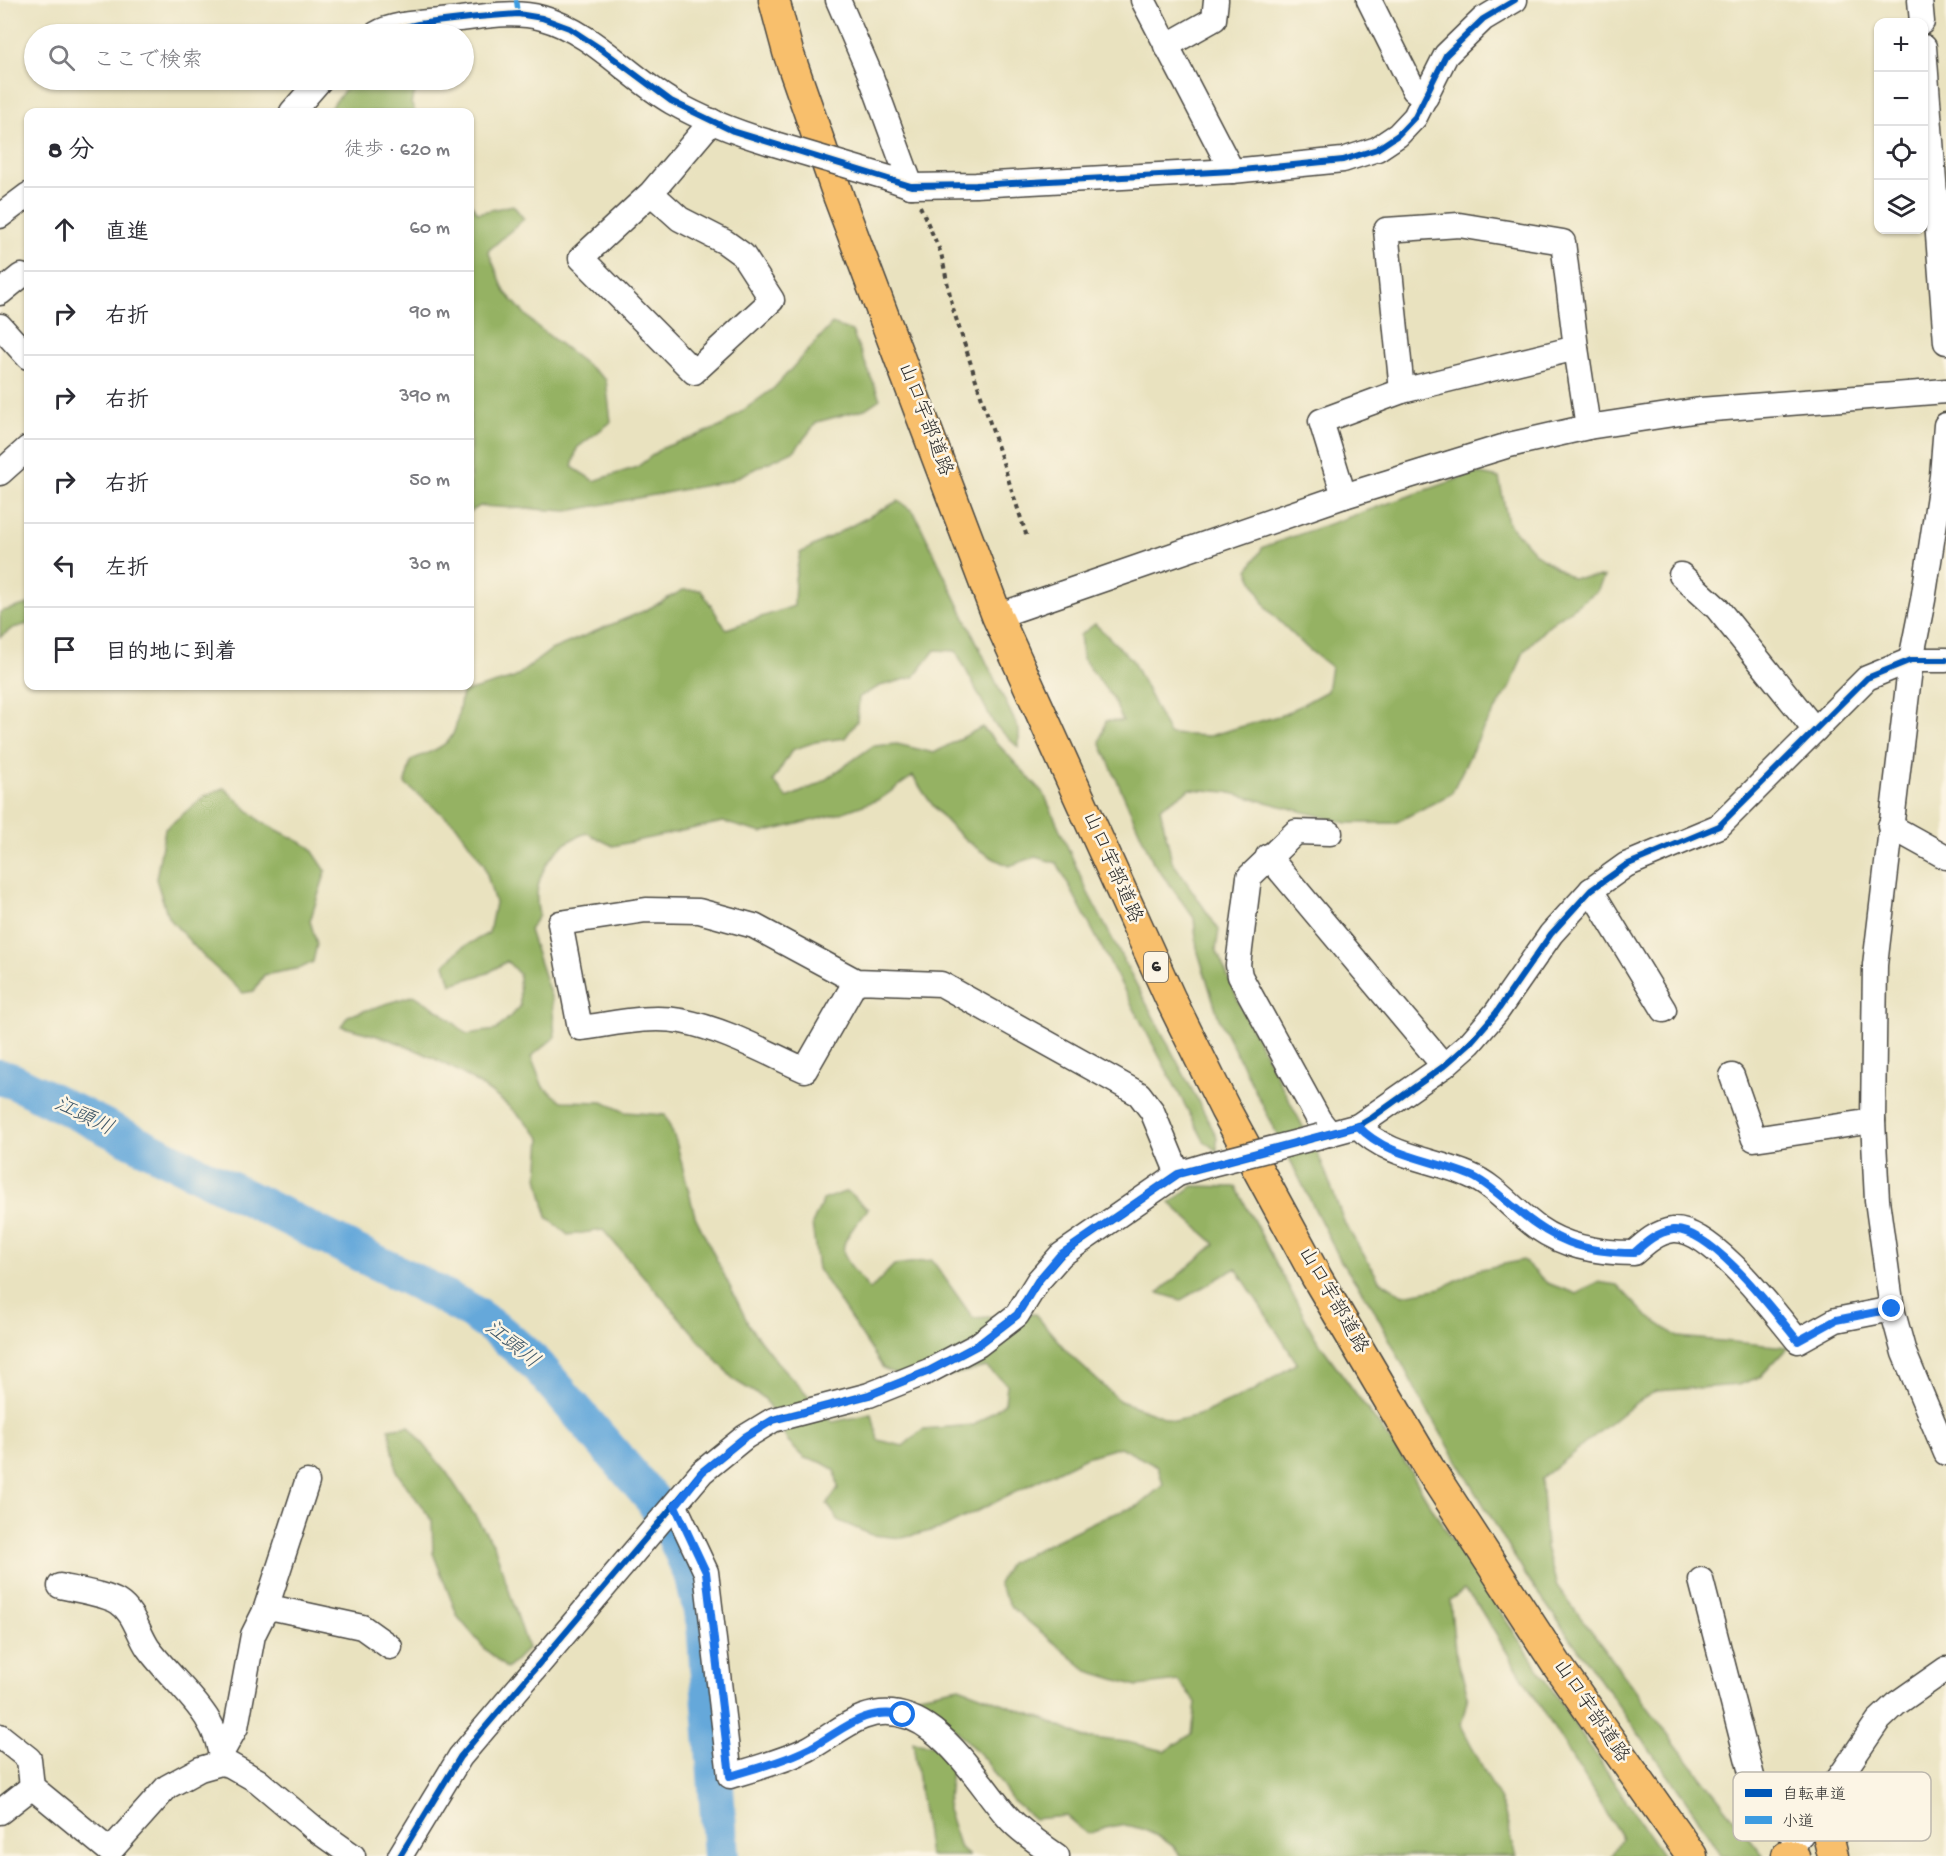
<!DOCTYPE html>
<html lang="ja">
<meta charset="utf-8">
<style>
body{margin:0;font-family:"Gochi Hand","Klee One",sans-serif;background:#f2f2f3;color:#2b2b33}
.controls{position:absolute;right:18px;top:18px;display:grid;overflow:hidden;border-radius:12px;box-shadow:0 2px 4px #0004}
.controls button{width:54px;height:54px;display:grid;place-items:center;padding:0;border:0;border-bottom:2px solid #e1e1e2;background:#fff;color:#2b2b33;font:30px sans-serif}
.stop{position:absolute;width:18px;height:18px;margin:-14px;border:4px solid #1a73e8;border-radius:50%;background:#fff}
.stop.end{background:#1a73e8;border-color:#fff;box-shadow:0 2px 6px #0008}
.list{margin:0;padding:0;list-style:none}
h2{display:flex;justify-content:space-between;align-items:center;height:78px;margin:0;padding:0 24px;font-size:26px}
h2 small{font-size:20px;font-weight:400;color:#7c7c81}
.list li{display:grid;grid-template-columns:39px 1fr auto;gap:18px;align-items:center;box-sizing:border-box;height:84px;padding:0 24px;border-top:2px solid #e1e1e2}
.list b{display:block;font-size:22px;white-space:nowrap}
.list em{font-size:20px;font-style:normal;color:#7c7c81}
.icon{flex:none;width:33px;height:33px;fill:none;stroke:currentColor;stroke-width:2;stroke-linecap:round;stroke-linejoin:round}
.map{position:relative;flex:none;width:1946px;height:1856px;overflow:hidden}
.search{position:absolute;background:#fff;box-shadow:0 2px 4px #0004;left:24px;top:24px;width:450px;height:66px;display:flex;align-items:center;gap:15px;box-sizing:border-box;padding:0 21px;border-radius:33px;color:#7c7c81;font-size:22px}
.panel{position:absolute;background:#fff;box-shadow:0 2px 4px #0004;left:24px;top:108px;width:450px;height:582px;border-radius:12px}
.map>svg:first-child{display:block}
.forest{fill:#95b264;stroke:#606e48;stroke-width:1.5}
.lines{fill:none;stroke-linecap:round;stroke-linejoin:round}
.river{stroke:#65a8da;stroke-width:36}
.minor-casing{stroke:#484641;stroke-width:27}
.major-casing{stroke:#484641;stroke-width:33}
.path{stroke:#484641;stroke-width:4;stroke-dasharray:4.5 4.5;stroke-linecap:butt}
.minor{stroke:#fff;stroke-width:24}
.major{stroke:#f8bf6c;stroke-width:30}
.minor-bridge-casing{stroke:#484641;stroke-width:27;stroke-linecap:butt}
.minor-bridge{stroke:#fff;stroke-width:24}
.quiet{stroke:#3d9ce1;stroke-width:4.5;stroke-dasharray:9 4.5;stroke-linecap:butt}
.cycleway-casing{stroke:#fcf5e5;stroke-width:10}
.cycleway{stroke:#0057b8;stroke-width:6}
.route{stroke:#1a73e8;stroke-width:8}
.labels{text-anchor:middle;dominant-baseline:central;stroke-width:5;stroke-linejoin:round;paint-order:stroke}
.shield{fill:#fcf5e5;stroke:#6a6863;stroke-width:1.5}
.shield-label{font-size:18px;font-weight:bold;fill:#2b2b2b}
.street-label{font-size:20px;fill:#2b2b2b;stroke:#fcf5e5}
.water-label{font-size:21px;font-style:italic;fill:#3f5768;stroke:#fcf5e5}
.key{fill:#fcf5e5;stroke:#bdb8ad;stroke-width:1.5}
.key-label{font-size:16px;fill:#2b2b2b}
</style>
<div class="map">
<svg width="1946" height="1856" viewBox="0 0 1946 1856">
<rect width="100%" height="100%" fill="#fcf5e5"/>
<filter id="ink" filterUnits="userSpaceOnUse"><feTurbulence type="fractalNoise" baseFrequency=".0167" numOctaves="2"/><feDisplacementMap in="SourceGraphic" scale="12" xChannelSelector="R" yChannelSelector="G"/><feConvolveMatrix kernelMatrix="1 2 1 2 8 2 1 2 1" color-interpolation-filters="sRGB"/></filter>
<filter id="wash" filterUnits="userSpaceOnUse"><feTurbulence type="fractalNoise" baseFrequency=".008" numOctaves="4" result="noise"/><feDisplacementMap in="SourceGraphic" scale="24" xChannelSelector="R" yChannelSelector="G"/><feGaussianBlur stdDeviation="1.35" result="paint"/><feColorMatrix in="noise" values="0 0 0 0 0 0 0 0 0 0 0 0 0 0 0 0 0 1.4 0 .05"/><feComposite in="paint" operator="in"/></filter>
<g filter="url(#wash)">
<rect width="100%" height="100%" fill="#e9e2bf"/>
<g class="forest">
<path d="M353,80H420L411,103L415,112H327Z"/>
<path d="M470,203L478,213L513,205L524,219L488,251L505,292L534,324L606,380L611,422L577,448L572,467L594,481L637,467L662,448L720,427L774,388L832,324L852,331L880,399L865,409L817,422L795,450L729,481L568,511L480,506L470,512Z"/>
<path d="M1475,473L1499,478L1508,523L1536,554L1572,578L1604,577L1597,591L1549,625L1524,651L1511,686L1483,729L1451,794L1395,823H1347L1227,792L1190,789L1160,808L1172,861L1219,930L1216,949L1244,1014L1322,1163L1345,1224L1379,1280L1403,1295L1441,1288L1477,1270L1523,1260L1547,1283L1577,1294L1597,1282L1617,1285L1646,1315L1678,1337L1788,1347L1760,1377L1738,1385L1656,1391L1634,1404L1541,1479L1546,1547L1557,1586L1679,1749L1764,1856H1721L1695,1813L1526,1576L1421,1400L1372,1306L1341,1261L1219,1019L1197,949L1194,918L1153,862L1100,742L1106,721H1123L1112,697L1083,659L1080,635L1095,624L1132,660L1169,734L1209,736L1285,714L1327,691L1331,667L1307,648L1267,609L1248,570L1263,547Z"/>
<path d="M898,501L914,512L1019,730V748L994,724L956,651L935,650L914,677L880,686L859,697L857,721L845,738L815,742L792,750L773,781L787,798L819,784L873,746L897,744L934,753L982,727L1044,794L1088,893L1217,1137V1151L1204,1141L1057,863L1035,857L1009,866C965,847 937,816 913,776L880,799L838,814L762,833L723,822L613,846L587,833C552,844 530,879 539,915L529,930L552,1000L555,1037L531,1057L543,1087L562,1101L603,1102L625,1112L665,1115L676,1141L695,1216L750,1327L777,1362L833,1422L872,1414L878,1440L903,1446L923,1429L974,1425L1005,1403L1007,1384L986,1367L915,1384L883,1368L818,1269L812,1224L823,1200L847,1191L868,1209C834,1252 836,1248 870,1290L894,1265L932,1260L973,1318L1035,1314L1071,1356L1120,1401L1175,1421L1199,1415L1253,1391L1297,1363L1236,1268L1181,1300L1158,1293L1215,1244L1170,1203L1193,1186L1236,1187L1315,1337L1402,1457L1441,1523L1663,1856H1612L1622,1838L1477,1604L1464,1590L1450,1600L1455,1650L1468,1696L1461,1725L1503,1807L1516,1856H1181C1172,1840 1142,1827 1124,1825C1113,1824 1097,1831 1087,1834L1066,1816L1034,1819L1011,1799L986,1761L954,1728L904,1706L919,1695L959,1687L1044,1719L1083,1737L1127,1742L1165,1751L1192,1734L1196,1702L1178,1681L1137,1686L1088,1671L1011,1607L998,1584L1009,1563L1104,1517L1138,1506L1163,1485L1158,1467L1120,1447L1086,1457L943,1528L902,1538L872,1535L839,1521L827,1504L838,1488L835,1470L821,1462L804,1458L788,1442L765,1399L734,1380L603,1230L568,1235L547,1217L538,1177L541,1138C505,1096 451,1063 399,1043C381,1036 360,1032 341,1026L348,1016L414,995L441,1012L467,1034L496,1030L520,1007L519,974L507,961L488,973L451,984L445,964L461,948L489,933L495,903L484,864L456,825L405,784L411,760C458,741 453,742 462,693L514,678L551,650L646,610L683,590H701L726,629L794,606L795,579L800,553Z"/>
<path d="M28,604V624L13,628L0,637V612Z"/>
<path d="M224,788L260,821L310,847L326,871L310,921L317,944L313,962L301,968L264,975L254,991L243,993L205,958L168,917L156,879L165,829L205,796Z"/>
<path d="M409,1426L447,1473L494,1545L528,1648L507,1669L485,1649L458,1617L433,1553L432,1520L397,1473L389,1429Z"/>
<path d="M913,1742L938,1746L951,1770L947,1809L960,1848L969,1856H929Z"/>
</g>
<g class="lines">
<path class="river" d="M0,1077L13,1081L426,1287L467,1309L500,1332L536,1364L653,1500L672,1531L692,1576L704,1623L721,1856"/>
</g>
</g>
<g filter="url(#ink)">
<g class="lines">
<defs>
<g id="minor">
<path d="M838,0L870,74L911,186"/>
<path d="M1143,0L1232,171"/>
<path d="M1369,0L1414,90L1426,97"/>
<path d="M1920,0L1922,22"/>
<path d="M376,34C396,22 428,23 451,20C481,17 513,10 542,18C593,32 627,76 672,102C702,119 735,132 768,142"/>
<path d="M1166,46L1214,19L1216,0"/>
<path d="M1924,47L1946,342"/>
<path d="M292,112L320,80"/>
<path d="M889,178L911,186L976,185L1232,171L1343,160L1377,149L1398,135L1415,117L1446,55L1483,19L1515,0"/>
<path d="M651,193L680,219L725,242L743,255L772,300L694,372L581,258L651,193L712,121"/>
<path d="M0,216L28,195"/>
<path d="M0,293L21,276"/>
<path d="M0,326L28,357"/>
<path d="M1402,391L1386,230L1459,225L1563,242L1576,348"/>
<path d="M1946,425L1942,476L1923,600L1911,660L1875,965L1873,1121L1877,1200L1892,1309L1904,1353L1946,1453"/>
<path d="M0,473L28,448"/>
<path d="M1344,496L1321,421L1402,391L1576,348L1588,427"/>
<path d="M1681,575L1717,608L1815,730"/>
<path d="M997,616L1344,496L1509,445L1588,427L1700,410L1946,391"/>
<path d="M1890,826L1946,857"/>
<path d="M1330,833L1296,832L1249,877L1238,965L1240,976L1319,1120L1330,1134"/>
<path d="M1268,856L1444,1066"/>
<path d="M1591,890L1664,1010"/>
<path d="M856,981L805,1070C765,1052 724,1029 681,1021C649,1015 613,1024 580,1028L560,923L646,910L699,911L754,926L856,981L941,984L1139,1094L1152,1111L1178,1174"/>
<path d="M1732,1076L1754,1139L1873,1121"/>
<path d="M1358,1126C1387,1157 1432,1159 1469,1175C1496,1186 1515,1212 1538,1228C1565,1247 1602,1253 1634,1253C1645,1243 1657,1232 1673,1230C1711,1227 1775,1313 1798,1341L1836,1320L1892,1309"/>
<path d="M1321,1136L1358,1126L1444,1066L1470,1043L1496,1013L1551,934L1591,890L1626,865L1719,826L1867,678L1911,660H1946"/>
<path d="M675,1506L706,1572L730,1776C757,1768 783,1761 808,1749C827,1739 844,1724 863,1717C929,1693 972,1776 1007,1816C1021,1832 1040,1844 1057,1856"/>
<path d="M1701,1580L1756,1792L1767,1811L1798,1839"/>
<path d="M60,1586C75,1590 105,1594 118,1602C134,1612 138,1633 148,1648C174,1684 221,1715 221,1763"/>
<path d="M265,1611L307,1482"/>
<path d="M0,1736L29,1759L32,1787L110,1851L167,1787L200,1769L221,1763L230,1765L258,1781L315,1829L353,1856"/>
<path d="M221,1754L236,1727L253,1635L265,1611L274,1608L362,1627L390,1647"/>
<path d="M0,1812L32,1787"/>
<path d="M1789,1852L1878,1721L1896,1704L1946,1669"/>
<path d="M400,1856L460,1757L702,1472L745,1437L773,1420L869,1395L929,1371L978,1345L1017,1315L1038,1281L1061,1255L1178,1174L1208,1165"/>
</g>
<g id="major">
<path d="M774,0L788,52L839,198L997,616L1170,998L1225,1109L1317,1278L1429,1468L1557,1665L1692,1856"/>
<path d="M1829,1793V1839L1833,1856"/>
<path d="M1787,1855L1794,1856"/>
</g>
</defs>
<use href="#minor" class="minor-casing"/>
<use href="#major" class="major-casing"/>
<path class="path" d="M920,206L941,253L953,309L1027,537"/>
<use href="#minor" class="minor"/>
<use href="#major" class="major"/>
<defs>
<g id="minor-bridge">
<path d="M768,142L889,178"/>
<path d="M1208,1165L1321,1136"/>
</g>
</defs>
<use href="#minor-bridge" class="minor-bridge-casing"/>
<use href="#minor-bridge" class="minor-bridge"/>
<path class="quiet" d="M516,0L518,14"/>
<defs>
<g id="cycleway">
<path d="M376,34L418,24L478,17L518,14L542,18L569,28L601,49L671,101L733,131L911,186L976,185L1232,171L1343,160L1377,149L1398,135L1415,117L1446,55L1483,19L1515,0"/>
<path d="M400,1856L460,1757L702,1472L745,1437L773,1420L869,1395L929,1371L978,1345L1017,1315L1038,1281L1061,1255L1178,1174L1330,1134L1358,1126L1373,1117L1444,1066L1470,1043L1496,1013L1551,934L1591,890L1626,865L1719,826L1867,678L1911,660H1946"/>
</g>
</defs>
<use href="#cycleway" class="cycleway-casing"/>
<use href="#cycleway" class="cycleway"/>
</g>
</g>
<g class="lines" filter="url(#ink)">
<path class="route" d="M903,1715C862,1707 844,1730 810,1748C784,1761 757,1768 730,1776L706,1572L675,1506L702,1472L745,1437L773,1420L869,1395L929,1371L978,1345L1017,1315L1038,1281L1060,1255L1178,1174L1358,1126C1387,1157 1432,1159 1469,1175C1485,1181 1500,1196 1514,1207C1552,1240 1582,1253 1634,1253C1645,1243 1657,1232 1673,1230C1711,1227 1775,1313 1798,1341L1836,1320L1892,1309"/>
</g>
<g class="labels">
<rect class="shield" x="1144" y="952" width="24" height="30" rx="4.5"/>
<g class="shield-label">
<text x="1156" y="967">6</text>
</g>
<g class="street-label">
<text transform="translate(924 420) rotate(69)">山口宇部道路</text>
<text transform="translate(1111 868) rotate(66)">山口宇部道路</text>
<text transform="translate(1332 1301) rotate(60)">山口宇部道路</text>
<text transform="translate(1590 1712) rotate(56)">山口宇部道路</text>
</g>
<g class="water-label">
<text transform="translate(83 1118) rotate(26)">江頭川</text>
<text transform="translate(511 1346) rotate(39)">江頭川</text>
</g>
</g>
<rect x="1733" y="1772" width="198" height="69" rx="9" class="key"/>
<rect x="1745" y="1789" width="27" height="8" fill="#0057b8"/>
<rect x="1745" y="1816" width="27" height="8" fill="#3d9ce1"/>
<g class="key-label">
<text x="1782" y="1799">自転車道</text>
<text x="1782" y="1826">小道</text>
</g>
</svg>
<div class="controls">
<button>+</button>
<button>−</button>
<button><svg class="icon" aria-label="locate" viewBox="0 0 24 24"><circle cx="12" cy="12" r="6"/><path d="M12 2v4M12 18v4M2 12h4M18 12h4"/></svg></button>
<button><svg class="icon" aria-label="layers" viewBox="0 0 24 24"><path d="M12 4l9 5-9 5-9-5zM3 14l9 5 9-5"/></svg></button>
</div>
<div class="stop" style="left:903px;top:1715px"></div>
<div class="stop end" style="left:1892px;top:1309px"></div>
<div class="search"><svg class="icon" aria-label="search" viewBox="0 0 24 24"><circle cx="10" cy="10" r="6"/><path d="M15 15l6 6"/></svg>ここで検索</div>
<section class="panel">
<h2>8 分<small>徒歩 · 620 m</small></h2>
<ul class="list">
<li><svg class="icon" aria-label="ahead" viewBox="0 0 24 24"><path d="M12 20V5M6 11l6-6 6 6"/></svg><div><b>直進</b></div><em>60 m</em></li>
<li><svg class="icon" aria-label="right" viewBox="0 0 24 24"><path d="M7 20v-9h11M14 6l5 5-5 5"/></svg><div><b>右折</b></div><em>90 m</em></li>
<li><svg class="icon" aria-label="right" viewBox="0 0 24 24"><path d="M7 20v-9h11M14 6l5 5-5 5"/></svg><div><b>右折</b></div><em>390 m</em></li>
<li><svg class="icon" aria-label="right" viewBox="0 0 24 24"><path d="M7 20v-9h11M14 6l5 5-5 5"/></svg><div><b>右折</b></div><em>50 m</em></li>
<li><svg class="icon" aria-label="left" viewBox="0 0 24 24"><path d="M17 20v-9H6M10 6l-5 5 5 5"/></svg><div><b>左折</b></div><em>30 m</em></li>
<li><svg class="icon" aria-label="arrive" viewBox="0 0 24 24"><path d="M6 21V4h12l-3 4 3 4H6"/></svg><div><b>目的地に到着</b></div></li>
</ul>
</section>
</div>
